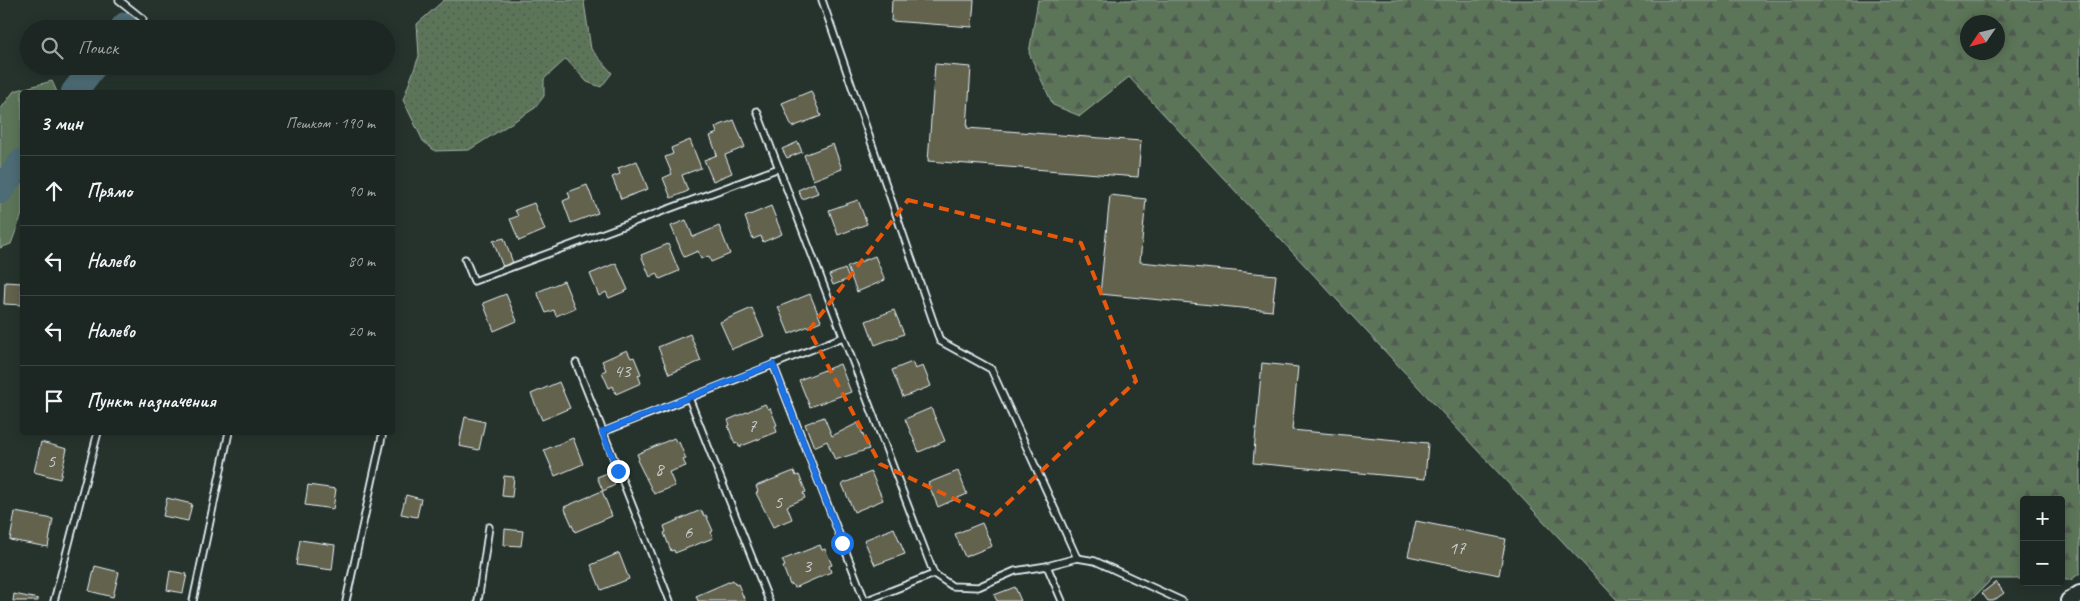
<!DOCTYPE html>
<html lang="ru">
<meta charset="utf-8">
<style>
body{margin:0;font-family:Caveat,sans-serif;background:#29322f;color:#f1f3f6}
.controls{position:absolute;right:15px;bottom:15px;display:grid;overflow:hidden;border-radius:5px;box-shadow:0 2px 12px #0003}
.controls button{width:45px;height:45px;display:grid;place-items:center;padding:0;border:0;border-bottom:1px solid #3a4340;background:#1c2622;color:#f1f3f6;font:25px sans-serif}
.compass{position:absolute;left:1960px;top:15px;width:45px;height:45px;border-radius:50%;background:#1c2622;box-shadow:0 2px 12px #0003;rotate:235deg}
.stop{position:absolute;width:15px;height:15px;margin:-11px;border:4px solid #1a73e8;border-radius:50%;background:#fff}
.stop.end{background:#1a73e8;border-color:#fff;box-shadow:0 1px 5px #0008}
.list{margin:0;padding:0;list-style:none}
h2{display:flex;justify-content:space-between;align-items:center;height:65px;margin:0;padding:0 20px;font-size:21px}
h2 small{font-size:16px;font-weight:400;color:#a0a5a5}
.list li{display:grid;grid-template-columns:32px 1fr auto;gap:15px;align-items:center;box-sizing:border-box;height:70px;padding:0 20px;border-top:1px solid #3a4340}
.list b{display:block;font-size:19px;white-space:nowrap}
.list em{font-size:16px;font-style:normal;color:#a0a5a5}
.icon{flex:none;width:28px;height:28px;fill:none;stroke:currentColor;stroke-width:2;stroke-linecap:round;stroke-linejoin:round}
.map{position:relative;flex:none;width:2080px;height:601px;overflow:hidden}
.search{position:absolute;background:#1c2622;box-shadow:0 2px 12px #0003;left:20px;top:20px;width:375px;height:55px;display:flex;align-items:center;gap:12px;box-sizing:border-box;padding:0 18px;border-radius:28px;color:#a0a5a5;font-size:19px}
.panel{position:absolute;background:#1c2622;box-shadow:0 2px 12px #0003;left:20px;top:90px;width:375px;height:345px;border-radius:5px}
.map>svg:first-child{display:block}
.grass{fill:url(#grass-dots);stroke:#a2b2a8}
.forest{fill:url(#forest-firs);stroke:#a2b2a8;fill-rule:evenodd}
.green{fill:#5c7459;stroke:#a2b2a8}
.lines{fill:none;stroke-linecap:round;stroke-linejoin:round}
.river{stroke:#4e6c74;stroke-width:26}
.building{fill:#63624e;stroke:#e8f1f8}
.lane-casing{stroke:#e8f1f8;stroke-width:9}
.secondary-casing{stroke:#e8f1f8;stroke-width:20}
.lane{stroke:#26332d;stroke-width:5.5}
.secondary{stroke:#26332d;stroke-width:16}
.route{stroke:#1a73e8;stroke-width:6}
.marked{fill:none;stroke:#e8590c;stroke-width:4;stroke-dasharray:10 6;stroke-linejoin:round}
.labels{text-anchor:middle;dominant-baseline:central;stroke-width:4.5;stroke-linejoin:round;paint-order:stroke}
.number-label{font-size:19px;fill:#c7cdce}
</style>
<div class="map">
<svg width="2080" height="601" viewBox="0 0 2080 601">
<defs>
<pattern id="grass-dots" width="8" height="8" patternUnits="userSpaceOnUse" patternTransform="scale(1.25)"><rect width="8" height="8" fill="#5c7459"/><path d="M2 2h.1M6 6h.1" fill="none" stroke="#505c51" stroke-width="1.8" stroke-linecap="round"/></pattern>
<pattern id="forest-firs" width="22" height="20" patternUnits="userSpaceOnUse" patternTransform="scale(1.25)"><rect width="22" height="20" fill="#5c7459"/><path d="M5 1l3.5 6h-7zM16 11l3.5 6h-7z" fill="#505c51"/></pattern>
</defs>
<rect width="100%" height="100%" fill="#26332d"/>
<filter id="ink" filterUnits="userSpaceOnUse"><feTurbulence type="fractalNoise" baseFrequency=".02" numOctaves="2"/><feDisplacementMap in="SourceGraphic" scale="10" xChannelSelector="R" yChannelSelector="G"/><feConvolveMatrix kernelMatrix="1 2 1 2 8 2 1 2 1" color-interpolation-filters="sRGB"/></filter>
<g filter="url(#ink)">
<path class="grass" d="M444,0H586L584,2L591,49L612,73L601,87L587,82L566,59L544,79V96L535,108L469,150L435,151L423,141L403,100L419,56L417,24Z"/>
<path class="forest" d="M1038,0H2080V573L2071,580H2061V500H2024V579H1992L1970,601H1618L1129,77L1080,116L1053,105L1029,53ZM1968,22H1998V52H1968Z"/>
<path class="green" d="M52,81L57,92H22V214L11,244L0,248V110L14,91Z"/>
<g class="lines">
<g class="river">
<path d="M122,29L125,25"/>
<path d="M74,92L94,66"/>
<path d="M0,191L22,161"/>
</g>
</g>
<g class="building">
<path d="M892,0H974L972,27L891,21Z"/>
<path d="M935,64L971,67L967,128L1141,141L1138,177L928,161Z"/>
<path d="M811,91L821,116L792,127L782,103Z"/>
<path d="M734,120L745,147L725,155L732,173L713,181L704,160L717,155L710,136L717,133L715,127Z"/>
<path d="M690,140L701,168L682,175L688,191L671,198L663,178L672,174L665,157L673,154L671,148Z"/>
<path d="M798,142L802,152L787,158L782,149Z"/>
<path d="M833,144L842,169L813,180L804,155Z"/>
<path d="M637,161L648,189L621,199L612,177L620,174L618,168Z"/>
<path d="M814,183L818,193L802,199L798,190Z"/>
<path d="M587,185L598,213L571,223L563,201L570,198L568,192Z"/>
<path d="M1110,195L1146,199L1140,262L1276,275L1272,311L1100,294Z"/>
<path d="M858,200L867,224L838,235L829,210Z"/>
<path d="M534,203L545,230L519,241L510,219L518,216L515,210Z"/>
<path d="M771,206L782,234L763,242L761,236L753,239L745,217Z"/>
<path d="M686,220L693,237L719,226L730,254L711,262L709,256L701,259L698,251L684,257L671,226Z"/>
<path d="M504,238L513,263L503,267L493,241Z"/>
<path d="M668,244L679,271L660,279L657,273L650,277L641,255Z"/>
<path d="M875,256L885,280L857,292L847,267Z"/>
<path d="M616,263L628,290L609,298L606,292L599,296L590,274Z"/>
<path d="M845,269L849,279L833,285L829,275Z"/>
<path d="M564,281L575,308L556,316L554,310L546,313L537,292Z"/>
<path d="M5,282L22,283V305L4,304Z"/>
<path d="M506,294L517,321L494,331L483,303Z"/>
<path d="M810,294L821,321L789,334L778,307Z"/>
<path d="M752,308L764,336L732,349L720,322Z"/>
<path d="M894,310L904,334L875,345L866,321Z"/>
<path d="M690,334L701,361L669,374L658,347Z"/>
<path d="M627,350L631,358L634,357L641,374L638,375L641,383L616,394L613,386L609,388L602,372L606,370L602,361Z"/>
<path d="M912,362L915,369L923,366L931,386L903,397L892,370Z"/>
<path d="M1262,363L1298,367L1292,430L1428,443L1425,479L1253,463Z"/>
<path d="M840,364L851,392L810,407L799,380Z"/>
<path d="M559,382L570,408L542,420L531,394Z"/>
<path d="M765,404L768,409L770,408L777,425L775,426L777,432L739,447L738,443L735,444L728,426L730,425L728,420Z"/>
<path d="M931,408L945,441L919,452L905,419Z"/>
<path d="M465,417L485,422L479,450L459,446Z"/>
<path d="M824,417L832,436L858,423L869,449L835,460L827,441L814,447L805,424Z"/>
<path d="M573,438L583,464L555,476L544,450Z"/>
<path d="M674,438L677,443L679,442L686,459L683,460L686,466L669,472L675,486L654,494L637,460L639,459L637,454Z"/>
<path d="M41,442L67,449L60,479L34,472Z"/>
<path d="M794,471L796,476L799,475L806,492L803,493L805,498L787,506L792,519L773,527L756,493L758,492L756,486Z"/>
<path d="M958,471L967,494L938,507L928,483Z"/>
<path d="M610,472L615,485L603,491L597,477Z"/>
<path d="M871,472L883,500L854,512L842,484Z"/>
<path d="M504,476L514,477L512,497L502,496Z"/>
<path d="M308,485L336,489L333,509L305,505Z"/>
<path d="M602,491L612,516L575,532L564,507Z"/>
<path d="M406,495L421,499L417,517L401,514Z"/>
<path d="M167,498L192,504L188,521L163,516Z"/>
<path d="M701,510L704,516L706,515L713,531L711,532L713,538L675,553L674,550L671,551L664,533L666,532L664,526Z"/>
<path d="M15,512L53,519L48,547L10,540Z"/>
<path d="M1416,521L1506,539L1499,575L1408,556Z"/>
<path d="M982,523L992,546L965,557L955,534Z"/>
<path d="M894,528L905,554L875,565L864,540Z"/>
<path d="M505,529L523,531L521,546L504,545Z"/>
<path d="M300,540L335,545L332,570L296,565Z"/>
<path d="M820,545L822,550L825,549L832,565L829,566L831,572L794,588L792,584L790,585L783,567L785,566L782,560Z"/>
<path d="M619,553L629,579L601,590L591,565Z"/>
<path d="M95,566L119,572L113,597L89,591Z"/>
<path d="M170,571L187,574L183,593L167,590Z"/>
<path d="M733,580L736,585L738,584L745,601H698L696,596Z"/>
<path d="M1996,582L2004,593L1993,601H1988L1982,593Z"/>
<path d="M1015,587L1021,601H997L994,595Z"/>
<path d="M14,594L38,599V601H13Z"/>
</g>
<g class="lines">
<defs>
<g id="lane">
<path d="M119,0L143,19"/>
<path d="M822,0L940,341L991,369L1077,558"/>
<path d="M757,111L934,574"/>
<path d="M465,259L474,281L779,168"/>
<path d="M576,363L670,601"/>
<path d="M773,364L865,601"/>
<path d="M689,398L769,601"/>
<path d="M603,432L843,337"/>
<path d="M1047,566L1062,601"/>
<path d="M54,601L98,432"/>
<path d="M193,601L229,432"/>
<path d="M346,601L383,432"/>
<path d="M478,601L489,527"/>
<path d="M865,601L934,574L952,586L978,587L1015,571L1047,566L1077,558L1095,561L1182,601"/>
</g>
<path id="secondary" d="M2069,601L2080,594"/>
</defs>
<use href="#lane" class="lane-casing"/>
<use href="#secondary" class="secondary-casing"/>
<use href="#lane" class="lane"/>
<use href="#secondary" class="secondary"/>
</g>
</g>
<g class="lines" filter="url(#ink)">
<path class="route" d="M618,471L602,432L773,364L842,543"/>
</g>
<path class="marked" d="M908,200L1081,243L1136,381L993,517L880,464L809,330Z"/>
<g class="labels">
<g class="number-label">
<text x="622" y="371">43</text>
<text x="752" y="426">7</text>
<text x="51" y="461">5</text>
<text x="659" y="469">8</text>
<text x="778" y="502">5</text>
<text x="688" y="532">6</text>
<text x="1457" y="548">17</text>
<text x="807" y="566">3</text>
</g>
</g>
</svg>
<div class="controls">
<button>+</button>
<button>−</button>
</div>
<svg class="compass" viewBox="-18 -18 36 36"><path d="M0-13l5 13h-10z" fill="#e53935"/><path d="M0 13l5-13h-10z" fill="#a0a5a5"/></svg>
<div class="stop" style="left:842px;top:543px"></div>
<div class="stop end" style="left:618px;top:471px"></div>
<div class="search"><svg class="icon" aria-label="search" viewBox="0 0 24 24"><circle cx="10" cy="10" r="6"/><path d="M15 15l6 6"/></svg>Поиск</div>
<section class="panel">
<h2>3 мин<small>Пешком · 190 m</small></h2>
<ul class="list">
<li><svg class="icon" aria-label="ahead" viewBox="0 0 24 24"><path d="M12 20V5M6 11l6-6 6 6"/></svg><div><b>Прямо</b></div><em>90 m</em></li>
<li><svg class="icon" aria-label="left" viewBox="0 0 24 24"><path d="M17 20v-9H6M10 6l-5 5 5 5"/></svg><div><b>Налево</b></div><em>80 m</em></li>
<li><svg class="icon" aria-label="left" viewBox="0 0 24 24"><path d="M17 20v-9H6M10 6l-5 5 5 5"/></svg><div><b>Налево</b></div><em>20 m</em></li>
<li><svg class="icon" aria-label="arrive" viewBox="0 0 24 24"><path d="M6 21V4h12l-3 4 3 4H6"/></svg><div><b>Пункт назначения</b></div></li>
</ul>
</section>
</div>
